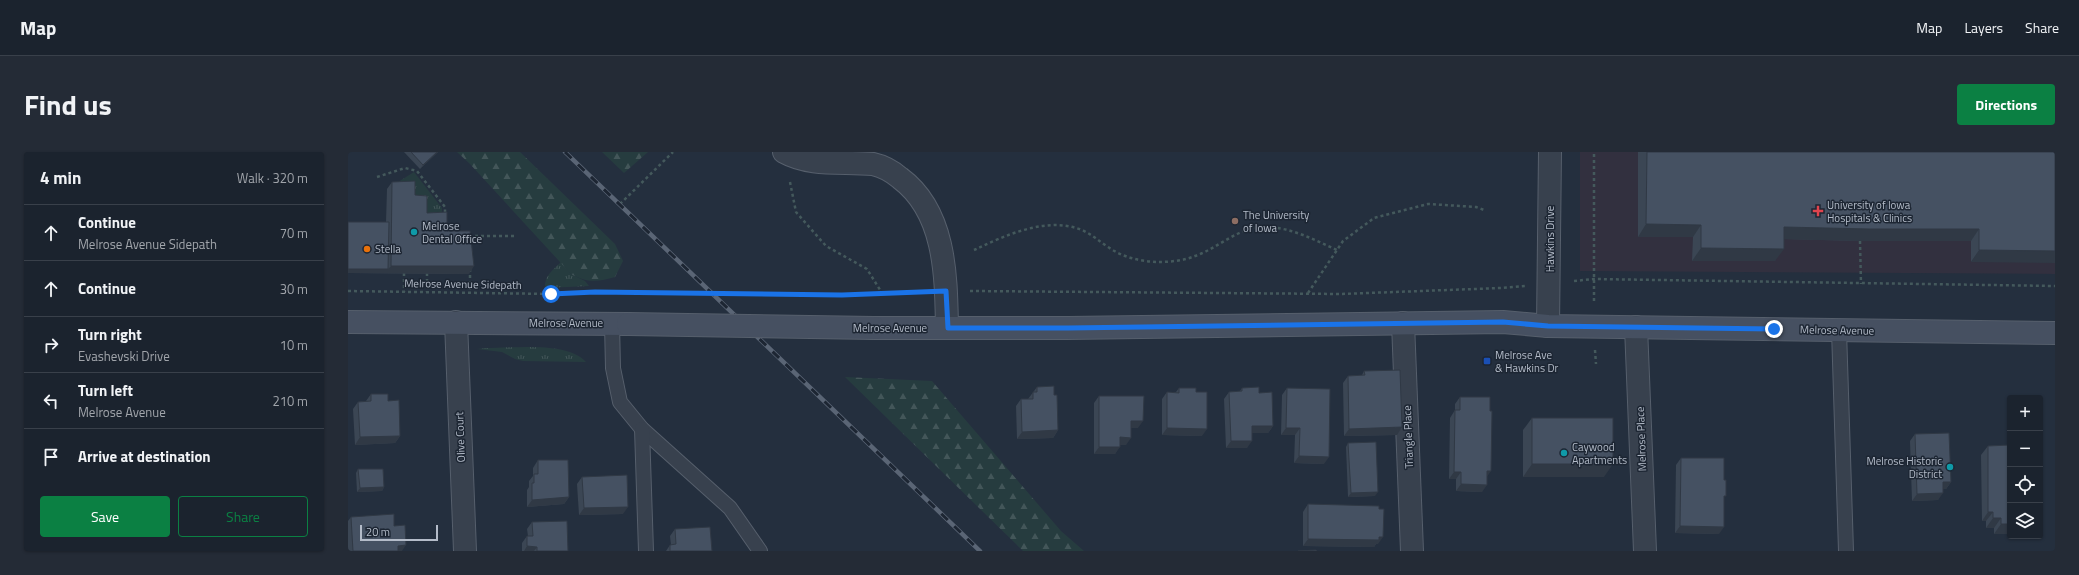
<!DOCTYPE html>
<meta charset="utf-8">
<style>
body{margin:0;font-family:"Titillium Web",sans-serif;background:#242b36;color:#f1f3f6}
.controls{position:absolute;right:12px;bottom:12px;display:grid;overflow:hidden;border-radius:4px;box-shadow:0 1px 3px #0004}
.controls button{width:36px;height:36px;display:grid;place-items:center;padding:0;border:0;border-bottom:1px solid #39404a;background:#1b232e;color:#f1f3f6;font:20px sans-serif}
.scale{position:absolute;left:12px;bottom:10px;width:78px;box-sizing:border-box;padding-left:4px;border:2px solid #b4bcc9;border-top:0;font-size:11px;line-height:14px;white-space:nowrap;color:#b4bcc9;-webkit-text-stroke:3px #1d2633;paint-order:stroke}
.stop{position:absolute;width:12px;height:12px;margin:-9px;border:3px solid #1a73e8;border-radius:50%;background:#fff}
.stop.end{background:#1a73e8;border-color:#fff;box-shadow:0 1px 4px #0008}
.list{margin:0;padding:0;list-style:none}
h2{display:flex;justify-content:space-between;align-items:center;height:52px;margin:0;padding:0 16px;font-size:17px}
h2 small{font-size:13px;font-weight:400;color:#a0a4aa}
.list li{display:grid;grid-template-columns:26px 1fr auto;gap:12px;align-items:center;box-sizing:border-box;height:56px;padding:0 16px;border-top:1px solid #39404a}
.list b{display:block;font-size:15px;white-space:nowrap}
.list p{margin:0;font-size:13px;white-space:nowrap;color:#a0a4aa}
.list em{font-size:13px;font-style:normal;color:#a0a4aa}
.actions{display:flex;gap:8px;padding:12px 16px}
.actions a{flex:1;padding:9px 0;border:1px solid #0b8043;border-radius:4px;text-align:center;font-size:14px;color:#0b8043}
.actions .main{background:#0b8043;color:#fff}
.icon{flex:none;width:22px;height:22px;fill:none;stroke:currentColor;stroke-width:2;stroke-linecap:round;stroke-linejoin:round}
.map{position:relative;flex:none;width:1707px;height:399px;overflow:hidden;border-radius:4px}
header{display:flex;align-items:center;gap:24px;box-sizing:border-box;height:56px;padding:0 20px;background:#1b232e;border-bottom:1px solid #39404a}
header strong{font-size:19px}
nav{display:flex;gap:22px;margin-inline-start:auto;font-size:14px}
.intro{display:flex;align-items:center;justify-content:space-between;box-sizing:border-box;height:96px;padding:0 24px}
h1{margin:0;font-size:28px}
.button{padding:10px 18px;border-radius:4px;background:#0b8043;color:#fff;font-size:14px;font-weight:700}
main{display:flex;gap:24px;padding:0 24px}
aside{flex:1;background:#1b232e;border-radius:4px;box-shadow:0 1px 3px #0004}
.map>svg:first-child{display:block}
.medical{fill:#32303f}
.grass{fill:url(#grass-tufts)}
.forest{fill:url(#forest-firs)}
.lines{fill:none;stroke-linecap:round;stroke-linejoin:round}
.service-casing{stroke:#565f6c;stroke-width:16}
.minor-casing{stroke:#565f6c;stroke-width:24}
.tertiary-casing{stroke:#565f6c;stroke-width:24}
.secondary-casing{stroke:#565f6c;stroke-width:24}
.path{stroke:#44595c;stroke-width:2.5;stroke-dasharray:3 3;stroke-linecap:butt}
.service{stroke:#38414e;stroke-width:14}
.minor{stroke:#38414e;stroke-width:22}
.tertiary{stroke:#38414e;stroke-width:22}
.secondary{stroke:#465061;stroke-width:22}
.rail-casing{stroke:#5a6575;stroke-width:4.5}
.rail{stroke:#1d2633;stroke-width:3;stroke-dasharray:9;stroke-linecap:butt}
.secondary-bridge-casing{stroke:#565f6c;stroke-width:24;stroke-linecap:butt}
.path-bridge{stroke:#44595c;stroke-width:2.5;stroke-dasharray:3 3;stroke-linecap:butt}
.secondary-bridge{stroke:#465061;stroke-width:22}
.wall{fill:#3b4654}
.shaded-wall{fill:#303945}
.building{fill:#455162;stroke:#303945}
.route{stroke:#1a73e8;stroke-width:5}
.health-dot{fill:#e0444e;stroke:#1d2633;stroke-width:1.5}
.education-dot{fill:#8d6e63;stroke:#1d2633;stroke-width:1.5}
.culture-dot{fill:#0f9aa8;stroke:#1d2633;stroke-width:1.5}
.food-dot{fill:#e8710a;stroke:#1d2633;stroke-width:1.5}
.transit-dot{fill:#1a4fb4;stroke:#1d2633;stroke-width:1.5}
.labels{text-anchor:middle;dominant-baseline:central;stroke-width:3;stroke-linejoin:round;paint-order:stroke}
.poi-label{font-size:11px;fill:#b4bcc9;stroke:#1d2633;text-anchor:start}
.street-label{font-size:11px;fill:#b4bcc9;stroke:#1d2633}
</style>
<header>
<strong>Map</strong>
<nav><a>Map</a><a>Layers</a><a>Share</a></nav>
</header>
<div class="intro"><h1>Find us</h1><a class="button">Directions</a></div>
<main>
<aside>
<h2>4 min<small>Walk · 320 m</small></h2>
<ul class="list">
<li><svg class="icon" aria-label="ahead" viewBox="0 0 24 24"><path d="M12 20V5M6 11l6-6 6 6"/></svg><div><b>Continue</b><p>Melrose Avenue Sidepath</p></div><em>70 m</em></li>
<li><svg class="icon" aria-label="ahead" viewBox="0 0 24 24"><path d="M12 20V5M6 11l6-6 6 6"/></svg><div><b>Continue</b></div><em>30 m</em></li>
<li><svg class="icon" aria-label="right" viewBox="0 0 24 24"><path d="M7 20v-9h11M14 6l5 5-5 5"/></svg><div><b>Turn right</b><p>Evashevski Drive</p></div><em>10 m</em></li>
<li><svg class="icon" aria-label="left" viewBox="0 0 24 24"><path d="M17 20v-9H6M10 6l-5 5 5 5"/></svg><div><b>Turn left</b><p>Melrose Avenue</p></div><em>210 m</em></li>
<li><svg class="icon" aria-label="arrive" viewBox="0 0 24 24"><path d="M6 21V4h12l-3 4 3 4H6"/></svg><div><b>Arrive at destination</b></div></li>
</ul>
<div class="actions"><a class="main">Save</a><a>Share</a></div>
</aside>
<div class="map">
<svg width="1707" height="399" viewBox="0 0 1707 399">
<defs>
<pattern id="grass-tufts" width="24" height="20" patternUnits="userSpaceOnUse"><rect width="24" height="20" fill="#263c3f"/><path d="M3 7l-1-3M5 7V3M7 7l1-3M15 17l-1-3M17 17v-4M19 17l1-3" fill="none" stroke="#435659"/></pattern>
<pattern id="forest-firs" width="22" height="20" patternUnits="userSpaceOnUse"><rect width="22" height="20" fill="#263c3f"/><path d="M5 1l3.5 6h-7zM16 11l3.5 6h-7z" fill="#435659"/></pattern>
</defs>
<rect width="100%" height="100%" fill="#242f3e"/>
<path class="medical" d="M1232,0H1707V122L1232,119Z"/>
<g class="grass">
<path d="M66,20L94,56V67L74,68L39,37Z"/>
<path d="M213,110L223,122L237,129L241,134L197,136C196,124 205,118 213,110Z"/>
<path d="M138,196C165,196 220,189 238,210L175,209L167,207L154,200L129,197Z"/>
</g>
<g class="forest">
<path d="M109,0H172L267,92L275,109L267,125C250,130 239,131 223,122L122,12Z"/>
<path d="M254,0H300L276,21Z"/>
<path d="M497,225L584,229L713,379L736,399H675Z"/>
</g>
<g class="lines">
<defs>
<g id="service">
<path d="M264,172L265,216L272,250L294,277L382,356L412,399"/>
<path d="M1491,178L1498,399"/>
<path d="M294,277L298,399"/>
</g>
<g id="minor">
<path d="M436,0C463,15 495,9 525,12C534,14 545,20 552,26C598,60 598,124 599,176"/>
<path d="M108,170L117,399"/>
<path d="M1055,171L1064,399"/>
<path d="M1288,175L1297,399"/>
</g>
<path id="tertiary" d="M1200,174L1202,0"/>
<g id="secondary">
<path d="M0,170L280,172"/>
<path d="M526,176H720L1155,170L1200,174L1707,181"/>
</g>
</defs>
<use href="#service" class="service-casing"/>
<use href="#minor" class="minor-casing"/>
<use href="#tertiary" class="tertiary-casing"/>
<use href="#secondary" class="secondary-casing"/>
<g class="path">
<path d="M29,25L57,16L69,19L97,55V63"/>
<path d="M442,30L448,60L478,94L519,117L534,141"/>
<path d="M272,52L325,0"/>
<path d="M121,84H167"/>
<path d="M1512,89L1513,132"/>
<path d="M626,98C658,83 699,64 734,78C743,82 751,89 760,95C774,105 791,109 808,110C821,110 835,109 847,104C871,96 892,73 920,75C944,76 967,88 989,98"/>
<path d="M122,117V141"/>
<path d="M56,121V140"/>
<path d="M79,121V140"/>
<path d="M1226,129L1246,127L1707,134"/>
<path d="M0,139L203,142L247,140"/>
<path d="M622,139L993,142L1153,136L1177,134"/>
<path d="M960,141L995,89L1026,66L1080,52L1128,55L1136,58"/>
<path d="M494,143L573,140"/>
<path d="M1246,149V0"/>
<path d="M1247,198L1248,212"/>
</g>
<use href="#service" class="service"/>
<use href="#minor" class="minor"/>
<use href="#tertiary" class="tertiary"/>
<use href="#secondary" class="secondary"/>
<defs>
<path id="rail" d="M217,0L632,399"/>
</defs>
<use href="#rail" class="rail-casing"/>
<use href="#rail" class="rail"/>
<defs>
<path id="secondary-bridge" d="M280,172L526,176"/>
</defs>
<use href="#secondary-bridge" class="secondary-bridge-casing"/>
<path class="path-bridge" d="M247,140L494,143"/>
<use href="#secondary-bridge" class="secondary-bridge"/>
</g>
<g class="wall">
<path d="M56,0H90L72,17Z"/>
<path d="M1290,0H1707L1623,110V89H1512L1436,87L1427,109H1344L1345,85H1290Z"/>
<path d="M44,30L67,43L79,61L99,79L121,122L0,121V70H38L39,37Z"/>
<path d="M1016,219L1049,283L996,284L995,231L1000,224L1014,223Z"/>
<path d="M689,235L706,243L710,278L705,286L669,287L668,254L673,247H680Z"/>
<path d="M831,236L848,240L854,284L814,283V247L819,240H828Z"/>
<path d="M894,236L911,241L925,274L920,281H904L899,296H878L876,247L881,240L892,239Z"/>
<path d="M939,236L976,312L946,311L947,283H933L934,243Z"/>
<path d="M23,242L40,249L52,284L47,291L7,293L5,257L10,250L18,249Z"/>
<path d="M751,244L790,276H783L778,293H772L767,302H746V251Z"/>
<path d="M1112,245L1139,324L1134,340L1108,339V327H1101L1102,266L1107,258V252Z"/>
<path d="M1184,266L1256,325H1175V278Z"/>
<path d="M1567,282L1603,330L1598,337H1595L1590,348L1564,349L1562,289Z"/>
<path d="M1000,291L1027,344L1000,345L998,295Z"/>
<path d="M1662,293V380L1661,382H1646V376H1638V369H1634L1633,303L1640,294Z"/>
<path d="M1333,306L1376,328V347L1371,382L1327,381L1328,313Z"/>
<path d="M190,308L221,345L216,352L179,355V338L181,335V329L185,324V316Z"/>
<path d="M10,317L36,335L34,339L9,340L8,321Z"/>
<path d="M234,325L275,362L231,363L229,332Z"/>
<path d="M960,352L1030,392H1028L1026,395L955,394V360Z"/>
<path d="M3,365L46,374L54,399H0V369Z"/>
<path d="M184,370L220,399H174V391L179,384H180L179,377Z"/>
<path d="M327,377L364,399H318L322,393H323L322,384Z"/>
</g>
<g class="shaded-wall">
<path d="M89,0H90L72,17L75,13Z"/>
<path d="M1298,72L1353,73L1345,85H1290Z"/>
<path d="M1436,75L1631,77L1623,89H1512L1427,87Z"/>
<path d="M1353,96L1436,97L1427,109H1344Z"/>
<path d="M1631,98L1707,99V111L1623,110Z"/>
<path d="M43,114H126L121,122L0,121V117H40Z"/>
<path d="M783,269H795L790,276H778Z"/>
<path d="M904,274H925L920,281H899Z"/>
<path d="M1054,275L1049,283L996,284L1001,277Z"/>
<path d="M819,276L859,277L854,284L814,283Z"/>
<path d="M938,276H952L947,283H933Z"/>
<path d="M710,278L705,286L669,287L674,280Z"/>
<path d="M52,284L47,291L7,293L12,285Z"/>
<path d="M772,285L783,286L778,293H767Z"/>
<path d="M883,289H904L899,296H878Z"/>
<path d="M751,295H772L767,302H746Z"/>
<path d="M951,304L981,305L976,312L946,311Z"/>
<path d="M1184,312H1265L1256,325H1175Z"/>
<path d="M1139,319H1143L1138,326Z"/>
<path d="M1106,320H1113L1108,327H1101Z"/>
<path d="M1595,330H1603L1598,337H1590Z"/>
<path d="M1113,332L1139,333L1134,340L1108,339Z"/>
<path d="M36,335L34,339L9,340L12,336Z"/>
<path d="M1030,340L1027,344L1000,345L1003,341Z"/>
<path d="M1595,341L1590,348L1564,349L1569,342Z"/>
<path d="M221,345L216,352L179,355L184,348Z"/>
<path d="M280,355L275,362L231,363L236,356Z"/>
<path d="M1640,360H1645L1638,369H1634Z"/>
<path d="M1645,366H1653L1646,376H1638Z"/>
<path d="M1653,372H1662V380L1661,382H1646Z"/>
<path d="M1332,374L1376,375L1371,382L1327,381Z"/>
<path d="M1035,385L1030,392H1028L1026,395L955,394L960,387Z"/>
<path d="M58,393L54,399H46L50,394Z"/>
<path d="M179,394L189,395L186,399H176Z"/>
</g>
<g class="building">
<path d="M63,0H89L75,13Z"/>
<path d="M1299,0H1707V99L1631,98V77H1521L1436,75V97L1353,96V73L1298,72Z"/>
<path d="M67,29V43L79,44V61L99,60V79H122L126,114H43L44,30Z"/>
<path d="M0,70H41L40,117H0Z"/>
<path d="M1052,218L1054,275L1001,277L1000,224L1017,223L1016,219Z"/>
<path d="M706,234V243H709L710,278L674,280L673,247H685V240H689V235Z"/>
<path d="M911,235V241L924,240L925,274H904V289H883L881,240L894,239V236Z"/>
<path d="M831,236H848V240H859V277L819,276V240L831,241Z"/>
<path d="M939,236L982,237L981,305L951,304L952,276H938Z"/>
<path d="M23,242H40V249L51,248L52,284L12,285L10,250L23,249Z"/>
<path d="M751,244H796L795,269H783V286L772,285V295H751Z"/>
<path d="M1112,245H1142V259H1144L1143,319H1139V333L1113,332V320H1106L1107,258H1112Z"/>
<rect x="1184" y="266" width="81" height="46"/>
<path d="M1601,281L1603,330H1595V341L1569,342L1567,282Z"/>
<path d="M1028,290L1030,340L1003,341L1000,291Z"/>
<path d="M1662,293V372H1653V366H1645V360H1640V294Z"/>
<path d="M1333,306H1376V328H1378V344H1376V375L1332,374Z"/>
<path d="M190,308H220L221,345L184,348V331H186V322H190Z"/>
<path d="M10,317H35L36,335L12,336Z"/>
<path d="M279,323L280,355L236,356L234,325Z"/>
<path d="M960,352L1031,354V357H1036L1035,385H1031V388L960,387Z"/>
<path d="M46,362V374L57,373L58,393L50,394V399H5L3,365Z"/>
<path d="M219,369L220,399H189V395L179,394V384H185L184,370Z"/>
<path d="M362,375L364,399H322V393L328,392L327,377Z"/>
<path d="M968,398L969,399H950Z"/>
</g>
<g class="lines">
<path class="route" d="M203,142L247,140L494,143L598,139L600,176H720L1155,170L1200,174L1426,177"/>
</g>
<path class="health-dot" d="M1468 53h4v4h4v4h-4v4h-4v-4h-4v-4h4z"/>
<circle class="education-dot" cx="887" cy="69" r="4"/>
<g class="culture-dot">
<circle cx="66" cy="80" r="4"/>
<circle cx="1216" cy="301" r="4"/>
<circle cx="1602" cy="315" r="4"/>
</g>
<circle class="food-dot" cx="19" cy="97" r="4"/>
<rect class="transit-dot" x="1135" y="205" width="8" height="8" rx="2"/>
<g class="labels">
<g class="poi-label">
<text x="1479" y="53">University of Iowa<tspan x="1479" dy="13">Hospitals &amp; Clinics</tspan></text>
<text x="895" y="63">The University<tspan x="895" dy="13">of Iowa</tspan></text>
<text x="74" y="74">Melrose<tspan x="74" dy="13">Dental Office</tspan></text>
<text x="27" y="97">Stella</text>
<text x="1147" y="203">Melrose Ave<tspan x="1147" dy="13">&amp; Hawkins Dr</tspan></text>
<text x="1224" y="295">Caywood<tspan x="1224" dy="13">Apartments</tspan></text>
<text x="1594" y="309" text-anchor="end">Melrose Historic<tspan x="1594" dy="13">District</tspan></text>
</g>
<g class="street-label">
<text transform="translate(1202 87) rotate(-90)">Hawkins Drive</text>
<text transform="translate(115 132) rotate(1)">Melrose Avenue Sidepath</text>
<text x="218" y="171">Melrose Avenue</text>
<text x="542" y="176">Melrose Avenue</text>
<text transform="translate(1489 178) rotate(1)">Melrose Avenue</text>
<text transform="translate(112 285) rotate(-92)">Olive Court</text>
<text transform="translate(1060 285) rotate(-92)">Triangle Place</text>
<text transform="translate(1293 287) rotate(-92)">Melrose Place</text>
</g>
</g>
</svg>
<div class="controls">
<button>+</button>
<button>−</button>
<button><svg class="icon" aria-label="locate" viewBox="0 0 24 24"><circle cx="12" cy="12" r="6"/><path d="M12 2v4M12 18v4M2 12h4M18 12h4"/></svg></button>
<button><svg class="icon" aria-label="layers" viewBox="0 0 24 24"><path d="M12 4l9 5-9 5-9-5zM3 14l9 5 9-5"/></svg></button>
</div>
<div class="scale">20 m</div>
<div class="stop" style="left:203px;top:142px"></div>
<div class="stop end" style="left:1426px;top:177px"></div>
</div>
</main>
